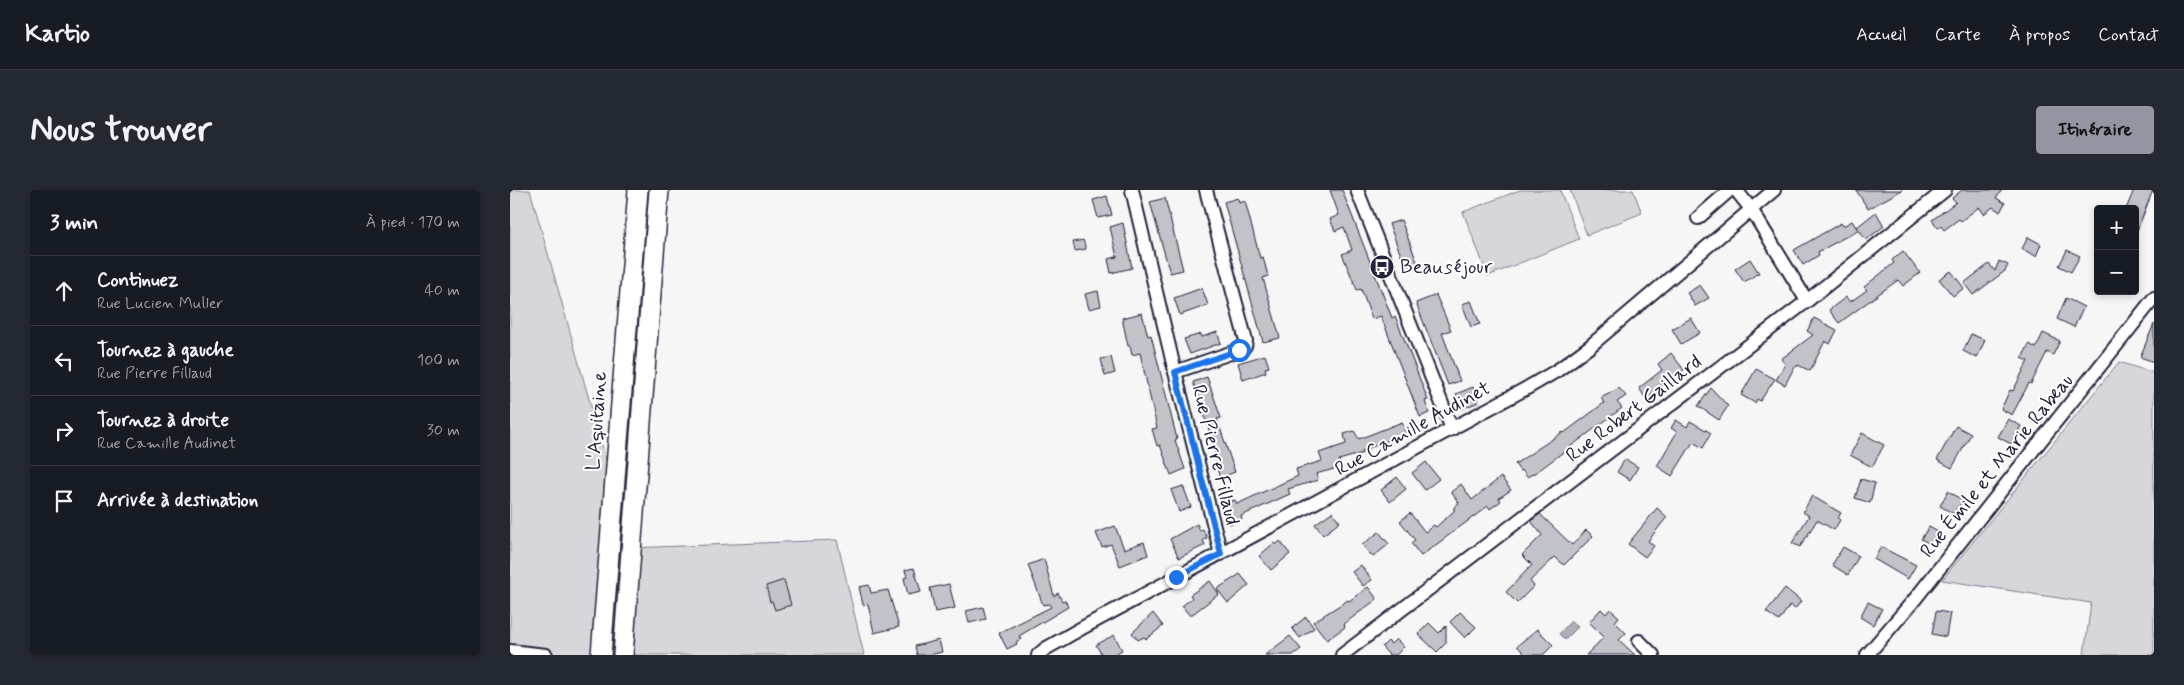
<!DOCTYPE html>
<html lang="fr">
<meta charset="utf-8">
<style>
body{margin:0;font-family:Mynerve,sans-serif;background:#242831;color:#f1f3f6}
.controls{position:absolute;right:15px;top:15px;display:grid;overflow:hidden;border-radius:5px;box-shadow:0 2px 8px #0003}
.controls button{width:45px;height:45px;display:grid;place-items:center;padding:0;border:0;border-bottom:1px solid #363941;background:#171b24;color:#f1f3f6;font:25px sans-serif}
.stop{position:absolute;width:15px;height:15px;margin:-11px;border:4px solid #1a73e8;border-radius:50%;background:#fff}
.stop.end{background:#1a73e8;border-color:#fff;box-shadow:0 1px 5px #0008}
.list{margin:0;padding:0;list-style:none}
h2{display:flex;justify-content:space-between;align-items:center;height:65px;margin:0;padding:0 20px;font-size:21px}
h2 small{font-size:16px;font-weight:400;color:#9ea1a6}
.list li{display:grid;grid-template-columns:32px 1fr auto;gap:15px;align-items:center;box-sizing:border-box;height:70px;padding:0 20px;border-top:1px solid #363941}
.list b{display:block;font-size:19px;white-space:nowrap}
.list p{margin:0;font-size:16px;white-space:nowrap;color:#9ea1a6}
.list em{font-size:16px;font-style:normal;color:#9ea1a6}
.icon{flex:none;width:28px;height:28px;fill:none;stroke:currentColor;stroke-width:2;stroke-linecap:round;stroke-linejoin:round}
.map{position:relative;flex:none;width:1644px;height:465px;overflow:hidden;border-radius:5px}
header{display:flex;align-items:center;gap:30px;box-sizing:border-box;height:70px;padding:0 25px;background:#171b24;border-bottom:1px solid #363941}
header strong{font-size:24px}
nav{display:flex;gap:28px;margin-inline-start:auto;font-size:18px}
.intro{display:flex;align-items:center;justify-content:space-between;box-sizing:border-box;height:120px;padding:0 30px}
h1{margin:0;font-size:35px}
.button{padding:12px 22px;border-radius:5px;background:#9495a2;color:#111;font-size:18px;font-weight:700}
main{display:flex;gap:30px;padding:0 30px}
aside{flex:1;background:#171b24;border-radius:5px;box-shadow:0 2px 8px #0003}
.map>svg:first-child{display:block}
.green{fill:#d7d7db;stroke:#7c7c8b}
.water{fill:#aeaeb7;stroke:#767685}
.building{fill:#c2c2c9;stroke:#22223b}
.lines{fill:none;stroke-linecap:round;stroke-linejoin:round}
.minor-casing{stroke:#22223b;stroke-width:16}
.highway-casing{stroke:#22223b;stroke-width:22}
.minor{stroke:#fff;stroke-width:12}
.highway{stroke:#fff;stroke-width:19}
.route{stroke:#1a73e8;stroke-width:6}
.labels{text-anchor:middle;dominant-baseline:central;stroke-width:4;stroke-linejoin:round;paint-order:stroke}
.poi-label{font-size:20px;fill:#22223b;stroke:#fff;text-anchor:start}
.street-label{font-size:20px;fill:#22223b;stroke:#fff}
</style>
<header>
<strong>Kartio</strong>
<nav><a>Accueil</a><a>Carte</a><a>À propos</a><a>Contact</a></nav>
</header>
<div class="intro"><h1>Nous trouver</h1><a class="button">Itinéraire</a></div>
<main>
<aside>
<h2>3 min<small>À pied · 170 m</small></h2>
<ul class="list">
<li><svg class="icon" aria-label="ahead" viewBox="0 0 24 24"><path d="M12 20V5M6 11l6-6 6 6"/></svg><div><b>Continuez</b><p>Rue Lucien Muller</p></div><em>40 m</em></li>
<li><svg class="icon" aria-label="left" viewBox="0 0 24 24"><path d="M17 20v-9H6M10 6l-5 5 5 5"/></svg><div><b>Tournez à gauche</b><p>Rue Pierre Fillaud</p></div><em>100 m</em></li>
<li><svg class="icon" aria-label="right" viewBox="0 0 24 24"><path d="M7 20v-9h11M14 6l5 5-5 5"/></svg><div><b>Tournez à droite</b><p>Rue Camille Audinet</p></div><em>30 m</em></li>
<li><svg class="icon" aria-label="arrive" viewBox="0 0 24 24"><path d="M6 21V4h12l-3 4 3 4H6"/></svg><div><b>Arrivée à destination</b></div></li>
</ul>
</aside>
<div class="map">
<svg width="1644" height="465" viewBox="0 0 1644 465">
<rect width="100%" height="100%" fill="#f6f6f7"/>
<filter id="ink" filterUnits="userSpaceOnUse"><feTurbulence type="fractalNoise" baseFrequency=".02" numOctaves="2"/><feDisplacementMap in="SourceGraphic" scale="10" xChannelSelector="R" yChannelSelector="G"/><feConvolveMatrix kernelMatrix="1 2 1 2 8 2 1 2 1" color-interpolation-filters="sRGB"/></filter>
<g filter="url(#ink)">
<g class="green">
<path d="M0,0H20L121,358L327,350L354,465H0Z"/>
<path d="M1010,0H1050L1069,49L978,86L953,22Z"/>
<path d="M1060,0H1123L1132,23L1077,45Z"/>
<path d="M1609,172L1644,183V465H1574L1581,413L1432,390Z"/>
</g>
<path class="water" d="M1061,431L1068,437L1055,450L1049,444Z"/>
<g class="building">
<path d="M820,0H832L882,128L885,126L904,174L918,210L915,211L919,223L910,227L871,126L862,129L851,99L847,100L832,64L842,60L834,37L825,41L820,29L829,25Z"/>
<path d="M1346,0H1392L1358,19Z"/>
<path d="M1452,0H1492L1486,8L1495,13L1490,22L1483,17L1474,24L1469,17L1451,31L1449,29L1434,40L1431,36L1428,38L1422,30L1446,12L1442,8Z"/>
<path d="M1624,0H1643L1625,46V19H1616Z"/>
<path d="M597,6L602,25L588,28L583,10Z"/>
<path d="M655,8L673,80L660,83L640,12Z"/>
<path d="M728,8L729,13L735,11L750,68L753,67L758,86L753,88L770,148L753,152L714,12Z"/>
<path d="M1366,22L1374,36L1356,50L1347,37Z"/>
<path d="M891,30L909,77L897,81L879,34Z"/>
<path d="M1342,31L1348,40L1308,62L1309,65L1293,75L1284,60L1331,33L1333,36Z"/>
<path d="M613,33L622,78L601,83L598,69L607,67L600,37Z"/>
<path d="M1518,47L1531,54L1526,66L1512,59Z"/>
<path d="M573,50L576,59L565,61L563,52Z"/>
<path d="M1557,60L1570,66L1561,82L1549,76Z"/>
<path d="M1393,61L1410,83L1393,96L1388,90L1329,133L1319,120L1336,107L1340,112L1357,100L1354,97L1384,73L1382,70Z"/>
<path d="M1240,69L1249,83L1234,92L1225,79Z"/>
<path d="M1489,71L1498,75L1495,81L1463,105L1454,93L1479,74L1485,81Z"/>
<path d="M1441,81L1454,98L1443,106L1429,89Z"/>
<path d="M1190,95L1199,108L1185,116L1177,103Z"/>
<path d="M692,98L698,115L670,125L664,108Z"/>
<path d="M588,101L591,116L579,119L575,104Z"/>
<path d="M926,105L941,140L932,143L950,191L938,195L906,113Z"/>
<path d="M1556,108L1574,117L1564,137L1547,129Z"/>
<path d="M961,111L970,134L961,137L952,114Z"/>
<path d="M632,123L638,146L641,145L667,249L665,250L675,279L661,285L650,255L647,256L642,239L647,238L630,163L622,165L620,156H618L612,128Z"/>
<path d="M1181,128L1190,143L1171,154L1162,139Z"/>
<path d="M1304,128L1327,140L1320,154L1315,151L1300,181L1288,175L1287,177L1285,176L1275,195L1266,190L1275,174L1271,169L1303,145L1297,141Z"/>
<path d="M1644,134V172L1630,167Z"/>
<path d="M707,142L711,153L680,164L674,149L691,144L692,147Z"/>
<path d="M1533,143L1550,151L1543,165L1537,162L1521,194L1519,193L1502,225L1491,219L1500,200L1503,201L1518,171L1512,168L1519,154L1526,158Z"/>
<path d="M1461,144L1475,150L1467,168L1453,161Z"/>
<path d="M1161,163L1174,180L1136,209L1129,198L1152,180L1148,174Z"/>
<path d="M755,165L759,177L755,178L756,182L733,190L728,173Z"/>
<path d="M601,167L605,183L595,186L591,169Z"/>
<path d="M1246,179L1265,189L1250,211L1247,209L1245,213L1231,205Z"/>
<path d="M697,187L711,228L707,229L725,282L710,288L705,273L708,272L698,244L700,243L683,192Z"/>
<path d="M963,197L969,212L951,219L946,204Z"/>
<path d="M1109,198L1116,206L1107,212L1112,218L1028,281L1017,287L1012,280L1010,281L1005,274L1053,242L1054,243L1094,213L1091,208Z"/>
<path d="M1201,198L1218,216L1209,230L1188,216Z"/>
<path d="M1498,229L1511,236L1501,254L1488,247Z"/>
<path d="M1166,230L1177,237L1180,231L1201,243L1193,258L1183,252L1162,286L1147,276L1167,242L1161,238Z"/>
<path d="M892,232L896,243L852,261L853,263L829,270L831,277L806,284L808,290L778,299L780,304L731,326L732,330L719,334L713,314L725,310L727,314L788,286L786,279L812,271L809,263L836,254L834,244L844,241L849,249Z"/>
<path d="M1446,236L1461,244L1442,278L1427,270Z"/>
<path d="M1352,243L1374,255L1362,277L1340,265Z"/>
<path d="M1115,269L1128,277L1120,290L1107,282Z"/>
<path d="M916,272L929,289L915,300L902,283Z"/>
<path d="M887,287L896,299L880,312L871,300Z"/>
<path d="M991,287L1001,300L989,308L991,311L980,319L978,316L911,366L901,353L905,350L890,331L900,323L915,342L924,335L926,337L944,321V317L949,313L941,302L951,294L962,310Z"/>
<path d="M1351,289L1365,293L1360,313L1345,308Z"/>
<path d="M673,296L681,317L669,322L661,300Z"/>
<path d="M1438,301L1453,310L1444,324L1430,316Z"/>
<path d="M1302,306L1331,323L1328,328L1330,330L1324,340L1307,330L1290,357L1282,353L1299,326L1293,322Z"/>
<path d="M1147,318L1157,327L1138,351L1144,356L1135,367L1118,354Z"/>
<path d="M822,322L830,332L813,345L805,334Z"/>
<path d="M1030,324L1062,355L1076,340L1083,346L1054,375L1045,367L1020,391L1024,396L1007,413L996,402L1022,375L1012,365L1032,345L1021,331Z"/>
<path d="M687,334L690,341L693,339L697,348L693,350L695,355L669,368L660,349Z"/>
<path d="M605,336L614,359L634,352L638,365L610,376L601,354L592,357L586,343Z"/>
<path d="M1419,337L1428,342L1420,354L1411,349Z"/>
<path d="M869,342L879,354L863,367L852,355Z"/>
<path d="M770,351L780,364L761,380L749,366L764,353L766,355Z"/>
<path d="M1333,357L1349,366L1338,385L1322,375Z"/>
<path d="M1371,357L1406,375L1398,389L1364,369Z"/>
<path d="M534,369L544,406L548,403L552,411L555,410L558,417L509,446L511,449L506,452L507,454L497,459L489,443L541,417L539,414L533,415L518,375Z"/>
<path d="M851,375L862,390L853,396L842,382Z"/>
<path d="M404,378L411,402L398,405L394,388L397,387L395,380Z"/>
<path d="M730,384L739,395L718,413L707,399Z"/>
<path d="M274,390L281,415L265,420L262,411L260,412L256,396Z"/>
<path d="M700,391L709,404L680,426L672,416L682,408L680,405Z"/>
<path d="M439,394L445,418L425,422L420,398Z"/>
<path d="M359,395L361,403L378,400L389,437L364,443L358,414L353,415L349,397Z"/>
<path d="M858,397L867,409L834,434L835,437L817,450L803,432L838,410L839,411Z"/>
<path d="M1275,398L1291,411L1285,419L1280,415L1269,431L1256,422Z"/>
<path d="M1358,412L1372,419L1363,435L1350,427Z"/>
<path d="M473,417L476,429L459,433L456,421Z"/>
<path d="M1091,419L1096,424L1100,419L1109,427L1105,432L1116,443L1109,450L1125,465H1076L1094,447L1079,432Z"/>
<path d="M1426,421L1440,423L1436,447L1422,444Z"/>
<path d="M950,422L966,437L955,448L940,432Z"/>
<path d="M643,423L653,436L636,449L634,447L628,450L622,443Z"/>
<path d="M796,427L804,438L790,448L782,438Z"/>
<path d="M919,433L929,443L936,436V453L927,462L908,444Z"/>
<path d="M1027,439L1043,455L1033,465H1016L1007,456Z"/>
<path d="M604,445L612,460L603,465H592L586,455Z"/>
<path d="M780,446L791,459L783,465H755Z"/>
<path d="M886,449L894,457L886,465H879L872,457L878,451L881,454Z"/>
<path d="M429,450L432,462L419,465H407L405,456Z"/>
</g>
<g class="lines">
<defs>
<g id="minor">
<path d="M622,0L665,182L711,364"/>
<path d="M847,0L942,239"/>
<path d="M1226,0L1241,19L1297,111"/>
<path d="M1188,28L1220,0"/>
<path d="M665,182L729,160L735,156L736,151L696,0"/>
<path d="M1129,451L1143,465"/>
<path d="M0,461L36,465"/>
<path d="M528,465L535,459L572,438L1017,198L1048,180L1079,157L1264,0"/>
<path d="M832,465L1297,111L1435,0"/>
<path d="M1357,465L1405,409L1644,108"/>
</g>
<g id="highway">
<path d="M91,465L128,0"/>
<path d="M113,465L149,0"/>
</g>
</defs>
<use href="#minor" class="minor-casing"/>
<use href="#highway" class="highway-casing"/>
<use href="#minor" class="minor"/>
<use href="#highway" class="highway"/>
</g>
</g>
<g class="lines" filter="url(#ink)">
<path class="route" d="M666,387L711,364L665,182L729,160"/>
</g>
<defs>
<symbol id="bus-disc" viewBox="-11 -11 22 22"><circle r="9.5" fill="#22223b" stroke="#fff"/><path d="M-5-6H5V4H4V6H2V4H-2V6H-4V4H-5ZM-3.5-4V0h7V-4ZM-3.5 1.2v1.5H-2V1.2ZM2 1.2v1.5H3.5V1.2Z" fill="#fff"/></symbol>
</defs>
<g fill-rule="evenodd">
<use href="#bus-disc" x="858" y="63" width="28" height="28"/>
</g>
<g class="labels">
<g class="poi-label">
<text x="890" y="77">Beauséjour</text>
</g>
<g class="street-label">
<text transform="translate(1124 219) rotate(-37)">Rue Robert Gaillard</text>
<text transform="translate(87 231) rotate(-86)">L'Aquitaine</text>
<text transform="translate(903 239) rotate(-29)">Rue Camille Audinet</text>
<text transform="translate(705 265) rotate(76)">Rue Pierre Fillaud</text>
<text transform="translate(1487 276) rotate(-51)">Rue Émile et Marie Rabeau</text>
</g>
</g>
</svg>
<div class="controls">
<button>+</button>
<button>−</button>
</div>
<div class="stop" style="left:729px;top:160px"></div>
<div class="stop end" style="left:666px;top:387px"></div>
</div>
</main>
